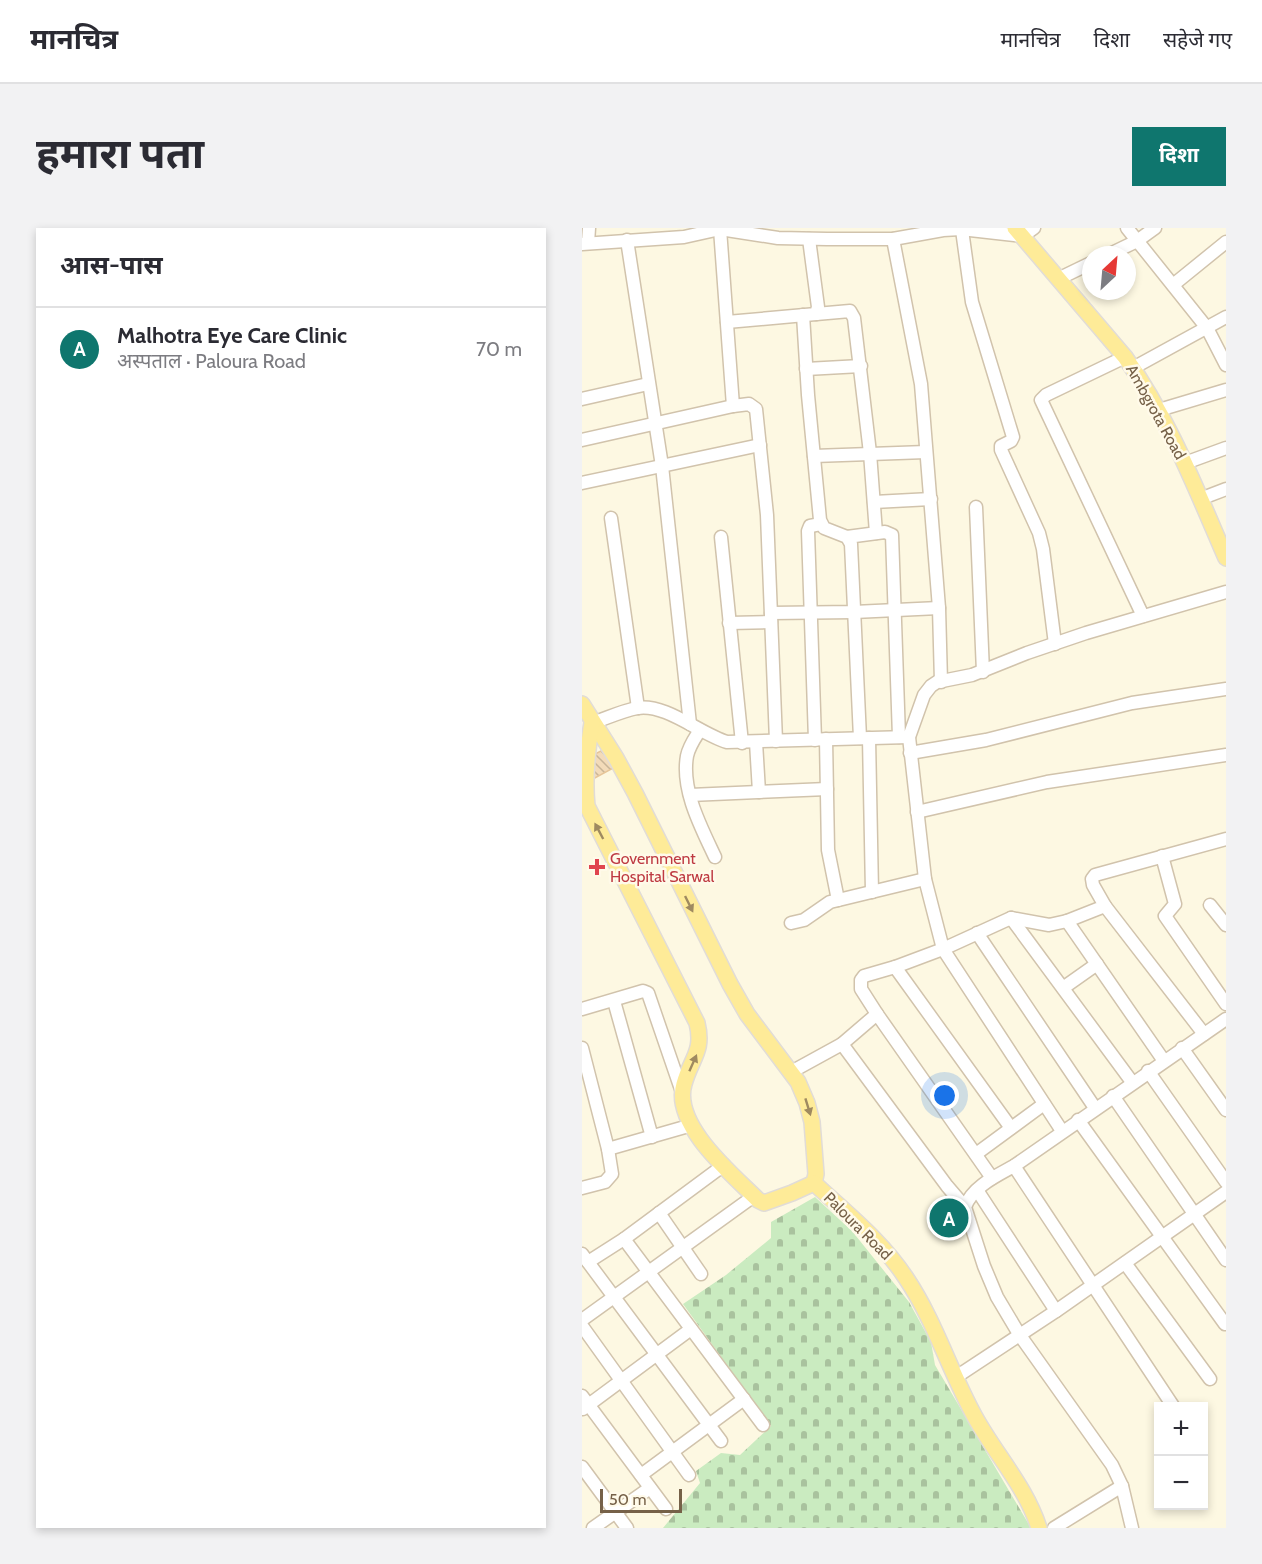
<!DOCTYPE html>
<html lang="hi">
<meta charset="utf-8">
<style>
body{margin:0;font-family:Cabin,"Noto Sans Devanagari",sans-serif;background:#f2f2f3;color:#2b2b33}
.controls{position:absolute;right:18px;bottom:18px;display:grid;overflow:hidden;border-radius:0px;box-shadow:0 3px 9px #0003}
.controls button{width:54px;height:54px;display:grid;place-items:center;padding:0;border:0;border-bottom:2px solid #e1e1e2;background:#fff;color:#2b2b33;font:30px sans-serif}
.compass{position:absolute;left:500px;top:18px;width:54px;height:54px;border-radius:50%;background:#fff;box-shadow:0 3px 9px #0003;rotate:26deg}
.scale{position:absolute;left:18px;bottom:15px;width:82px;box-sizing:border-box;padding-left:6px;border:3px solid #766148;border-top:0;font-size:16px;line-height:21px;white-space:nowrap;color:#766148;-webkit-text-stroke:4px #fffae9;paint-order:stroke}
.you{position:absolute;left:363px;top:868px;width:21px;height:21px;margin:-15px;border:4px solid #fff;border-radius:50%;background:#1a73e8;box-shadow:0 0 0 9px #1a73e833}
.badge{display:grid;place-items:center;width:39px;height:39px;border-radius:50%;background:#0f766e;color:#fff;font-size:20px;font-weight:700}
.pin{position:absolute;translate:-50% -50%;border:3px solid #fff;box-shadow:0 2px 6px #0006}
.list{margin:0;padding:0;list-style:none}
h2{display:flex;justify-content:space-between;align-items:center;height:78px;margin:0;padding:0 24px;font-size:26px}
h2 small{font-size:20px;font-weight:400;color:#7c7c81}
.list li{display:grid;grid-template-columns:39px 1fr auto;gap:18px;align-items:center;box-sizing:border-box;height:84px;padding:0 24px;border-top:2px solid #e1e1e2}
.list b{display:block;font-size:22px;white-space:nowrap}
.list p{margin:0;font-size:20px;white-space:nowrap;color:#7c7c81}
.list em{font-size:20px;font-style:normal;color:#7c7c81}
.map{position:relative;flex:none;width:644px;height:1300px;overflow:hidden;border-radius:0px}
header{display:flex;align-items:center;gap:36px;box-sizing:border-box;height:84px;padding:0 30px;background:#fff;border-bottom:2px solid #e1e1e2}
header strong{font-size:28px}
nav{display:flex;gap:33px;margin-inline-start:auto;font-size:21px}
.intro{display:flex;align-items:center;justify-content:space-between;box-sizing:border-box;height:144px;padding:0 36px}
h1{margin:0;font-size:42px}
.button{padding:15px 27px;border-radius:0px;background:#0f766e;color:#fff;font-size:21px;font-weight:700}
main{display:flex;gap:36px;padding:0 36px}
aside{flex:1;background:#fff;border-radius:0px;box-shadow:0 3px 9px #0003}
.map>svg:first-child{display:block}
.cemetery{fill:url(#cemetery-stones)}
.building{fill:url(#building-back-hatch);stroke:#e6c599;stroke-width:1.5}
.lines{fill:none;stroke-linecap:round;stroke-linejoin:round}
.minor-casing{stroke:#d1c3ac;stroke-width:15}
.major-casing{stroke:#e1dcd7;stroke-width:18}
.minor{stroke:#fff;stroke-width:12}
.major{stroke:#feeb98;stroke-width:15}
.oneway{fill:#9f8a60}
.health-dot{fill:#e0444e;stroke:#fffae9;stroke-width:2}
.labels{text-anchor:middle;dominant-baseline:central;stroke-width:5;stroke-linejoin:round;paint-order:stroke}
.street-label{font-size:16px;fill:#766148;stroke:#fffae9}
.health-label{font-size:16px;fill:#be3a42;stroke:#fffae9;text-anchor:start}
</style>
<header>
<strong>मानचित्र</strong>
<nav><a>मानचित्र</a><a>दिशा</a><a>सहेजे गए</a></nav>
</header>
<div class="intro"><h1>हमारा पता</h1><a class="button">दिशा</a></div>
<main>
<aside>
<h2>आस-पास<small></small></h2>
<ul class="list">
<li><span class="badge">A</span><div><b>Malhotra Eye Care Clinic</b><p>अस्पताल · Paloura Road</p></div><em>70 m</em></li>
</ul>
</aside>
<div class="map">
<svg width="644" height="1300" viewBox="0 0 644 1300">
<defs>
<pattern id="cemetery-stones" width="16" height="16" patternUnits="userSpaceOnUse" patternTransform="scale(1.5)"><rect width="16" height="16" fill="#caebc0"/><path d="M2 7V4a2 2 0 0 1 4 0v3zM10 15v-3a2 2 0 0 1 4 0v3z" fill="#a9c29e"/></pattern>
<pattern id="building-back-hatch" width="6" height="6" patternUnits="userSpaceOnUse" patternTransform="scale(1.5)"><rect width="6" height="6" fill="#f3dbb9"/><path d="M-1 5l2 2M0 0l6 6M5-1l2 2" fill="none" stroke="#c9b598"/></pattern>
</defs>
<rect width="100%" height="100%" fill="#fdf8e2"/>
<path class="cemetery" d="M233,969L270,1003L327,1074L349,1114L353,1137L449,1300H81L118,1255L114,1243L139,1225L158,1227L189,1198L101,1076L144,1047L189,1010V994Z"/>
<g class="building">
<path d="M25,520L35,538L11,551V527Z"/>
<path d="M370,975L380,999L366,1006L356,982Z"/>
</g>
<g class="lines">
<defs>
<g id="minor">
<path d="M545,0L625,100L644,137"/>
<path d="M138,1L151,178L167,176L174,181L185,287L194,513"/>
<path d="M380,2L390,74L431,209L429,213L419,218V222L457,305L461,321L473,416"/>
<path d="M311,11L339,156L357,380L359,454"/>
<path d="M45,12L80,238L108,496"/>
<path d="M6,15L7,0"/>
<path d="M0,16L102,9L138,1L196,10L245,11H311L361,2L379,1L441,8L452,0"/>
<path d="M526,27L555,13L573,0"/>
<path d="M476,51L509,35"/>
<path d="M591,57L644,14"/>
<path d="M234,86L268,83L272,90L288,225L294,305"/>
<path d="M221,87L226,167L238,292L242,300L265,309L269,316L278,510"/>
<path d="M145,94L234,86L236,79L227,11"/>
<path d="M543,129L464,167L459,172L561,388"/>
<path d="M551,140L644,89"/>
<path d="M224,141L279,138"/>
<path d="M0,171L66,156"/>
<path d="M577,182L644,162"/>
<path d="M0,212L151,178"/>
<path d="M232,228L344,224"/>
<path d="M603,235L644,220"/>
<path d="M0,255L178,217"/>
<path d="M618,271L644,261"/>
<path d="M292,274L349,271"/>
<path d="M394,279L401,444"/>
<path d="M29,290L56,480"/>
<path d="M139,309L160,515"/>
<path d="M265,309L303,304L310,307L317,509"/>
<path d="M189,385L272,384L357,380"/>
<path d="M147,395L189,394"/>
<path d="M10,495C25,490 40,483 55,480C84,475 118,506 145,514L327,509"/>
<path d="M118,502C113,510 107,518 105,528C99,562 119,599 133,629"/>
<path d="M287,510L290,664"/>
<path d="M244,511L246,622L256,672"/>
<path d="M233,512L226,303L228,298L239,296"/>
<path d="M174,514L177,564"/>
<path d="M328,525L404,512L550,475L644,461"/>
<path d="M108,567L245,561"/>
<path d="M335,584L465,554L644,527"/>
<path d="M580,628L593,676L583,688L644,776"/>
<path d="M628,677L644,697"/>
<path d="M523,678L622,806"/>
<path d="M429,690L550,854"/>
<path d="M485,693L582,833"/>
<path d="M209,695L222,692L248,674L343,651"/>
<path d="M395,705L513,880"/>
<path d="M313,739L361,721L429,690L467,697L485,693L523,678L511,657L510,651L513,647L644,611"/>
<path d="M481,760L515,736"/>
<path d="M32,773L70,909"/>
<path d="M0,781L61,763L66,765L100,864"/>
<path d="M295,786L260,816L365,958L383,979"/>
<path d="M0,820L26,921L30,946L23,954L0,960"/>
<path d="M600,820L644,882"/>
<path d="M566,843L644,954"/>
<path d="M209,844L260,816"/>
<path d="M531,868L644,1032"/>
<path d="M496,892L643,1096"/>
<path d="M480,903L361,721L343,651L327,509L342,467L349,458L355,454L390,447L445,425L504,405L644,364"/>
<path d="M26,921L110,897"/>
<path d="M394,926L462,876"/>
<path d="M432,938L591,1178"/>
<path d="M410,950L295,786L279,761V752L282,748L313,739L429,900"/>
<path d="M395,962L474,1083"/>
<path d="M77,985L119,1046"/>
<path d="M42,1011L181,1197"/>
<path d="M0,1026L139,1213"/>
<path d="M6,1034L42,1011L142,937"/>
<path d="M543,1035L628,1151"/>
<path d="M0,1092L172,968"/>
<path d="M0,1098L107,1247"/>
<path d="M374,1149L474,1083L644,964"/>
<path d="M0,1168L84,1281"/>
<path d="M1,1181L109,1101"/>
<path d="M0,1239L45,1300"/>
<path d="M59,1247L162,1171"/>
<path d="M11,1300L68,1260"/>
<path d="M472,1300L540,1258"/>
<path d="M550,1300L540,1258L530,1237L437,1106L415,1069L402,1038L383,979C390,959 414,948 432,938L644,791"/>
</g>
<g id="major">
<path d="M433,0L543,129C587,191 614,261 644,330"/>
<path d="M0,476L34,530L53,565L148,756L165,786L216,854L225,875L230,894L234,946L232,955"/>
<path d="M10,495C5,523 2,549 5,578L115,795C122,824 109,830 102,856C90,897 150,946 176,972L182,975L210,965L232,955"/>
<path d="M232,955C264,985 300,1013 324,1050C353,1093 368,1144 393,1189C414,1227 444,1259 457,1300"/>
</g>
</defs>
<use href="#minor" class="minor-casing"/>
<use href="#major" class="major-casing"/>
<use href="#minor" class="minor"/>
<use href="#major" class="major"/>
</g>
<defs><path id="oneway-solid" d="M-6-.8H1V-3.2L6.5 0L1 3.2V.8H-6Z" transform="scale(1.5)"/></defs>
<g class="oneway">
<use href="#oneway-solid" transform="translate(17 603) rotate(-118)"/>
<use href="#oneway-solid" transform="translate(107 676) rotate(64)"/>
<use href="#oneway-solid" transform="translate(111 835) rotate(-66)"/>
<use href="#oneway-solid" transform="translate(226 879) rotate(73)"/>
</g>
<path class="health-dot" d="M12 630h6v6h6v6h-6v6h-6v-6h-6v-6h6z"/>
<g class="labels">
<g class="street-label">
<text transform="translate(574 184) rotate(61)">Ambgrota Road</text>
<text transform="translate(276 998) rotate(45)">Paloura Road</text>
</g>
<g class="health-label">
<text x="28" y="630">Government<tspan x="28" dy="18">Hospital Sarwal</tspan></text>
</g>
</g>
</svg>
<div class="controls">
<button>+</button>
<button>−</button>
</div>
<svg class="compass" viewBox="-18 -18 36 36"><path d="M0-13l5 13h-10z" fill="#e53935"/><path d="M0 13l5-13h-10z" fill="#7c7c81"/></svg>
<div class="scale">50 m</div>
<div class="you"></div>
<div class="pin badge" style="left:367px;top:990px">A</div>
</div>
</main>
